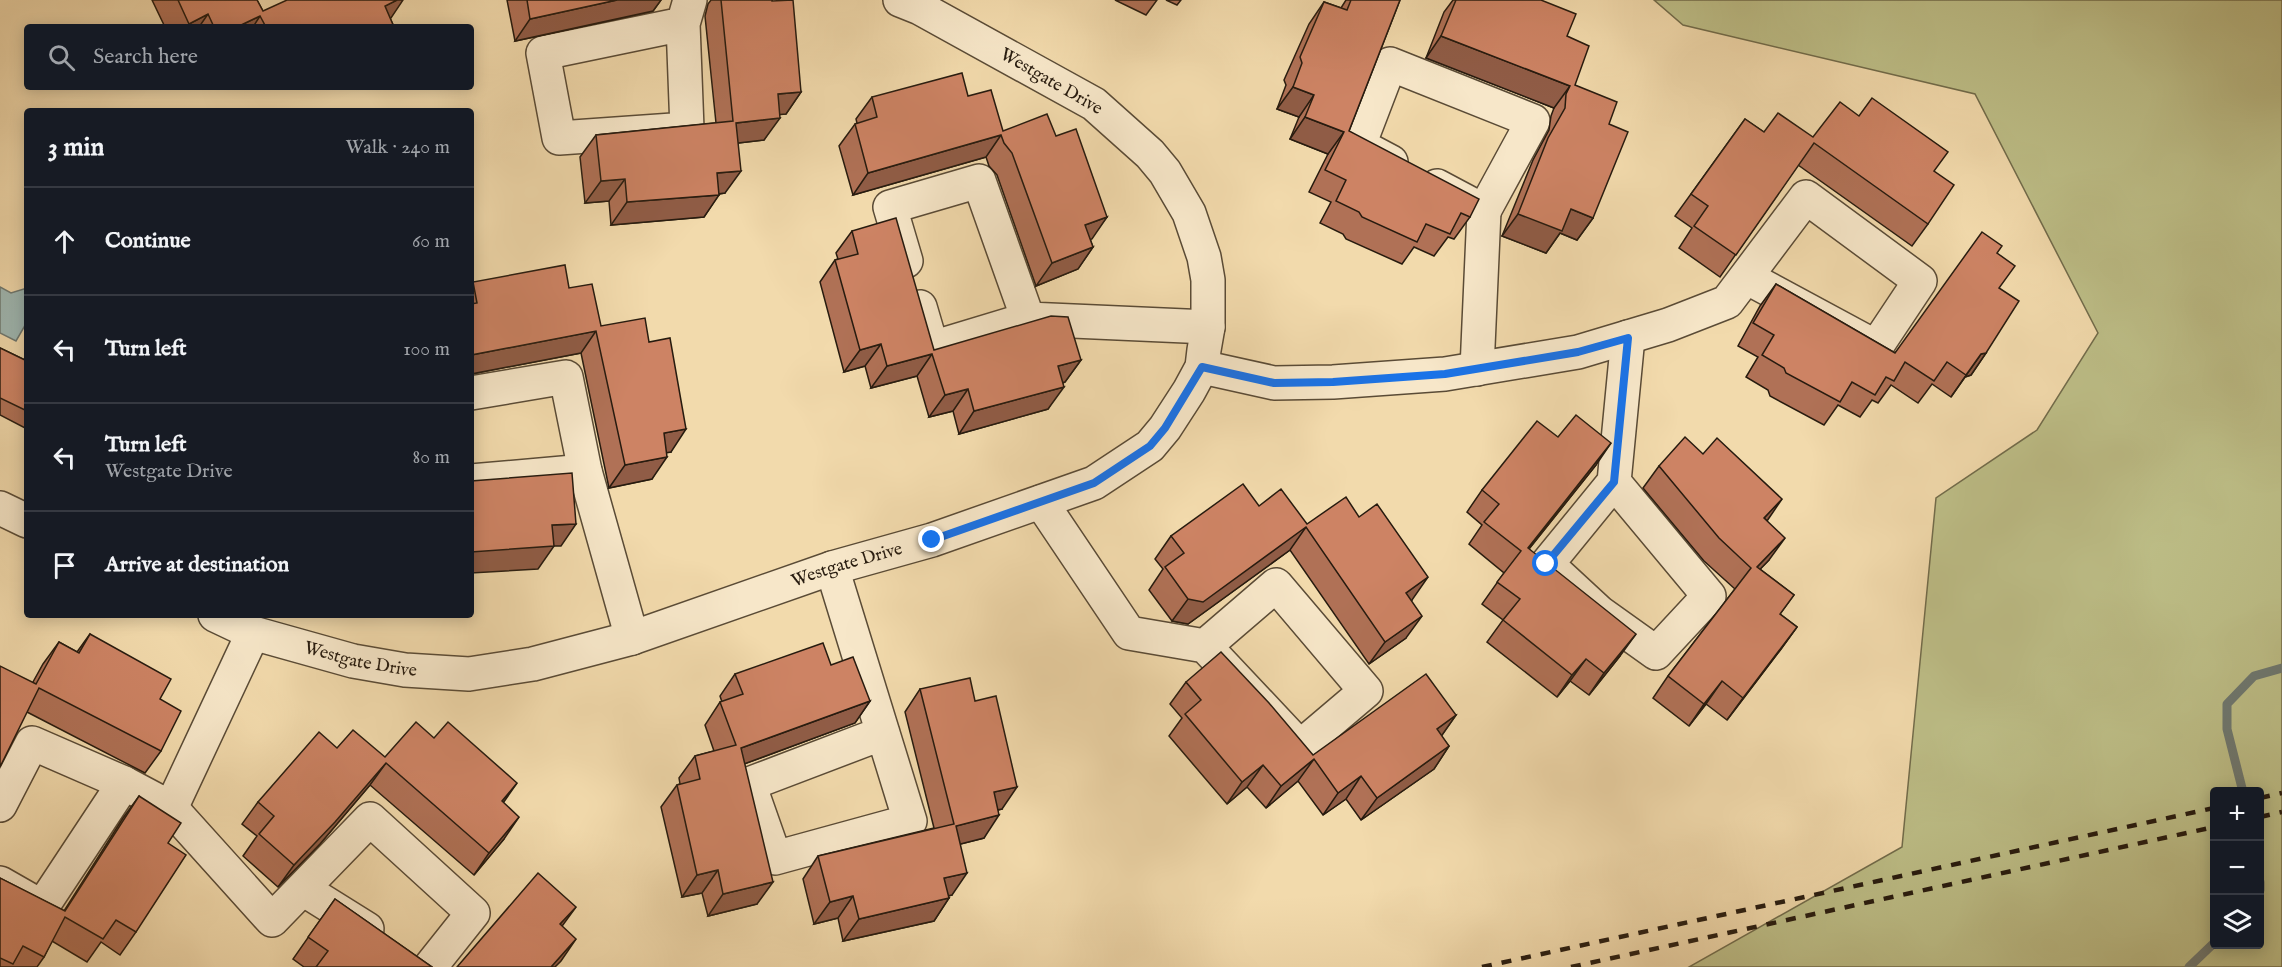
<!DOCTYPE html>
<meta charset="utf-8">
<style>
body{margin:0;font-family:"IM FELL English",serif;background:#20242c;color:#f1f3f6}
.controls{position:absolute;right:18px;bottom:18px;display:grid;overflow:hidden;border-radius:6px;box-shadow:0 3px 15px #0003}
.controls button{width:54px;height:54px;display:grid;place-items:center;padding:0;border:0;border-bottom:2px solid #363941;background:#171b24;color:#f1f3f6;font:30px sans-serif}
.stop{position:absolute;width:18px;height:18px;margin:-14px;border:4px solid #1a73e8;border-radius:50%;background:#fff}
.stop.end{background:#1a73e8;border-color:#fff;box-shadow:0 2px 6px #0008}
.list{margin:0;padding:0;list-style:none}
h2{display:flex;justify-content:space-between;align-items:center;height:78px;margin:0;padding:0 24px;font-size:26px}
h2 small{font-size:20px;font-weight:400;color:#9ea1a6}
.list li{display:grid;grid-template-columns:39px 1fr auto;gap:18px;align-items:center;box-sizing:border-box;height:108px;padding:0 24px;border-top:2px solid #363941}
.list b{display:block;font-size:22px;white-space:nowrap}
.list p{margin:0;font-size:20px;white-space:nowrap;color:#9ea1a6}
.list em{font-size:20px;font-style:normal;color:#9ea1a6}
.icon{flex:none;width:33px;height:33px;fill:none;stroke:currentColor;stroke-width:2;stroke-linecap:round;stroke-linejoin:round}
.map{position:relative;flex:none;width:2282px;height:967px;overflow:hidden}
.search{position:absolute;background:#171b24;box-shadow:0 3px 15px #0003;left:24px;top:24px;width:450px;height:66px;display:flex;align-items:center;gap:15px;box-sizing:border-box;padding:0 21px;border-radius:6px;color:#9ea1a6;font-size:22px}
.panel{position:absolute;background:#171b24;box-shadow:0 3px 15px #0003;left:24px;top:108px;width:450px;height:510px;border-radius:6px}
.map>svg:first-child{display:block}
.green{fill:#bdbe87;stroke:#726c4b;stroke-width:1.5;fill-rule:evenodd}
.water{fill:#9fb8b3;stroke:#6f7971;stroke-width:1.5}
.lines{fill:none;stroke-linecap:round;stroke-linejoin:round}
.stream{stroke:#6f7971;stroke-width:9}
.minor-casing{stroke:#5a4b36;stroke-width:36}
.minor{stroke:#f7e7c9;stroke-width:33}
.rail{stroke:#271b0f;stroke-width:4.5;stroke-dasharray:10 10;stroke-linecap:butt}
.wall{fill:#b07156;stroke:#271b0f;stroke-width:1.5}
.shaded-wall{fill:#905c46;stroke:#271b0f;stroke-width:1.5}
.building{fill:#cd8364;stroke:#271b0f;stroke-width:1.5}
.route{stroke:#1a73e8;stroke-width:8}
.labels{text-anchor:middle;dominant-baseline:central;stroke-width:4.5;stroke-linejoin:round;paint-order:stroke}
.street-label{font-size:18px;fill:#271b0f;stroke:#f7e7c9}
</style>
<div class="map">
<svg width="2282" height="967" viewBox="0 0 2282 967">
<rect width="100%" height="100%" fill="#f2daac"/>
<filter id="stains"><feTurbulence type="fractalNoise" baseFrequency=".00333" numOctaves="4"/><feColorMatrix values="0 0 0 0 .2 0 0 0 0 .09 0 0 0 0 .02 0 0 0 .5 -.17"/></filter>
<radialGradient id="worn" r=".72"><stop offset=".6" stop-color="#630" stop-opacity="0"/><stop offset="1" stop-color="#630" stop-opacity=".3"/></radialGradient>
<path class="green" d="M1654,0H2282V967H1689L1902,847L1936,498L2037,430L2098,333L1975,94L1683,25ZM2214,792H2260V944H2214Z"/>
<path class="water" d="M0,287L11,293L27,288V322L16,341L0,333Z"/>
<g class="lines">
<g class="stream">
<path d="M2243,792L2227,729V704L2254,676L2282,668"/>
<path d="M2260,882V890"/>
<path d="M2189,967L2214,943"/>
</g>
<defs>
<g id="minor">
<path d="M683,24L543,53L559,138L687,129L683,24L690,0"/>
<path d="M1391,162L1359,145L1390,64L1533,121L1484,211"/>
<path d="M1437,186L1484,211L1477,369"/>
<path d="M906,261L890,207L979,181L1028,319L1208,327"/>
<path d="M920,307L932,348L1028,319"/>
<path d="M1202,367L1274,383L1333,382L1445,374L1578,352L1668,325L1727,302L1806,197L1920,281L1876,347L1746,277"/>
<path d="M471,393L566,377L585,471L632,638"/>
<path d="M471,481L585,471"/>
<path d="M1614,482L1709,596L1656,653L1600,613L1547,564L1614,482L1628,337"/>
<path d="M1041,502L1129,633L1205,646L1276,585L1366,691L1300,747L1205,646"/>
<path d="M0,508L27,521"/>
<path d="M832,568L910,821L775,858L749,784L883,733"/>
<path id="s1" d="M215,615L253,633L353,661L405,670L469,674L533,664L632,638L832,568L932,540L1094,483L1150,446L1165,428L1189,391L1202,367L1204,350L1208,327V280L1204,257L1189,213L1165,172L1150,154L1094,104L920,8L900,0"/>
<path d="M0,805L32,743L124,783L171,808L253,633"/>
<path d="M171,808L272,920L370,819L473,913L430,967"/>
<path d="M0,883L42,907L124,783"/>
<path d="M303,889L367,929"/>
</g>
</defs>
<use href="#minor" class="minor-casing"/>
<use href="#minor" class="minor"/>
<g class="rail">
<path d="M2260,798L2282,793"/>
<path d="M2260,817L2282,812"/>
<path d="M1482,967L2214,808"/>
<path d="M1571,967L2214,827"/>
</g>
</g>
<g class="wall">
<path d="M152,0H257L263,11L390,18L394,27H165Z"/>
<path d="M507,0H661L653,11L515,41Z"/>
<path d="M711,0H772L801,92L786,114H780L764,140L738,143L725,193L719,194L704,217L611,225L609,201L585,203L580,157L596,135L716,123L705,16L708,4Z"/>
<path d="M1115,0H1157L1146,15Z"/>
<path d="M1166,0H1181L1177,5Z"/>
<path d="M1346,0H1400L1349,131L1470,217L1454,239L1448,237L1434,256L1414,247L1402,264L1346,239L1343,234L1320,223L1331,202L1309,192L1328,154L1290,139L1299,117L1277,109L1286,85L1284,80L1309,24L1324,2L1341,8Z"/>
<path d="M1453,0H1541L1567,36L1575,85L1609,124L1593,218L1577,240L1560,233L1546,253L1502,236L1533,160L1549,130L1551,116L1554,108L1426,58L1444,12Z"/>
<path d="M968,96L1003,131L1056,136L1107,217L1090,239L1093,247L1078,269L1036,286L997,175L989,166L986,157L853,195L839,146L855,124L857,123L856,119L872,97Z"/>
<path d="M1745,119L1764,132L1813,137L1934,171L1928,224L1912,246L1798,165L1720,277L1679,248L1692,228L1675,216Z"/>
<path d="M852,231L934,350L1081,360L1065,382L1063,383L1048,409L959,434L953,411L929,417L917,376L871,388L865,366L844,372L820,282L835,260L838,259L836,253Z"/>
<path d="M1997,253L1999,288L1986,353L1971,375L1965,377L1951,397L1932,384L1918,403L1891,385L1878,403L1872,400L1860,417L1838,405L1824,425L1770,396L1768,390L1746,377L1758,357L1738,346L1760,306L1776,284L1895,353Z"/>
<path d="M473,282L569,288L601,326L649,342L671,452H666L652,479L609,488L581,353L471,374V285Z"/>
<path d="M0,348L27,361V429L0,415Z"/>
<path d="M1558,437L1596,465L1529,549L1620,656L1589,695L1570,681L1557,697L1487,642L1503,620L1482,604L1504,573L1469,544L1482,525L1467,512L1482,490Z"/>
<path d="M1659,466L1766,521L1769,560L1760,569L1794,595L1780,614L1797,627L1781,649L1727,720L1706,704L1689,726L1653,698L1668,676L1735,589L1704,561L1643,488Z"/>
<path d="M1259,506L1307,524L1412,600L1411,601L1406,638L1369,664L1290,550L1188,624L1172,621L1149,590L1163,569L1155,559L1171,536Z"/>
<path d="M90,634L160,699L161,751L145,773L27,712L33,682L43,664L59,642L77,652Z"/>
<path d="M831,665L870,701L855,723L744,764L757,904L708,916L702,893L682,897L661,807L677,785L680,784L679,778L695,756L714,751L705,725L720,702H722L720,696L735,674Z"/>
<path d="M1186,682L1313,755L1456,715L1441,736L1449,746L1434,769L1361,820L1346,799L1323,815L1298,781L1266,808L1247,787L1227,804L1169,736L1182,718L1170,704Z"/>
<path d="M920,689L1002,809L998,810L984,838L960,844L952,895H948L949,898L934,921L843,941L838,918L814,924L803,879L818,856L934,828L905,712Z"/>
<path d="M385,757L503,803L504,839L474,875L370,785L320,844L278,887L243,856L257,836L242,824L258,802Z"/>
<path d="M139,796L168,843L136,932L120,955L101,942L87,962L52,941L44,957L37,967H0V878L64,911L123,818Z"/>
<path d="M335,899L432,967H304L293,959Z"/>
</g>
<g class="shaded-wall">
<path d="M397,0H403L391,18L372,27L385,6Z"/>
<path d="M617,0H661L653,11L515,41L530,19Z"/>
<path d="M208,14L199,27H187L189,24Z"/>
<path d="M260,16L253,27H237Z"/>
<path d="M1441,36L1570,86L1554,108L1426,58Z"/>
<path d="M1293,87L1314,95L1299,117L1277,109Z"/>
<path d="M801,92L786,114L763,116L778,94Z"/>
<path d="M1305,117L1344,132L1328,154L1290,139Z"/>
<path d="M780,118L764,140L721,145L736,123Z"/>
<path d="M1001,135L986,157L853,195L868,173Z"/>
<path d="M741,171L725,193L702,196L717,173Z"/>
<path d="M625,179L609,201L585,203L601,181Z"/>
<path d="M719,195L704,217L611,225L627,202Z"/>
<path d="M1571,209L1593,218L1577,240L1560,233L1546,253L1502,236L1518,214Z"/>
<path d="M1107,217L1092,239L1070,247L1085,225Z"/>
<path d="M1093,247L1078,269L1036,286L1052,263Z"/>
<path d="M596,331L581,353L471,374V355Z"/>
<path d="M881,344L865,366L844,372L860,350Z"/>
<path d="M1986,353L1971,375L1965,377L1951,397L1981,354Z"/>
<path d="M932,354L917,376L871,388L887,366Z"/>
<path d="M1081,360L1065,382L1042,388L1058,366Z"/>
<path d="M1064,387L1048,409L959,434L974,411Z"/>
<path d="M968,389L953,411L929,417L945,395Z"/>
<path d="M686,429L671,452L648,456L664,433Z"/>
<path d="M1611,443L1596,465L1512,570L1528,548Z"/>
<path d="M667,457L652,479L609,488L625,465Z"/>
<path d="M1782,499L1767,521L1764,518Z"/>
<path d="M576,524L561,546H554L538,569L471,573V552L552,525Z"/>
<path d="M1306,527L1290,550L1188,624L1172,621L1188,599Z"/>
<path d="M1785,538L1769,560L1741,589L1757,567Z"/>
<path d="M1428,577L1412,600L1390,615L1406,593Z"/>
<path d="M1422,616L1406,638L1369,664L1385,642Z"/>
<path d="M1797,627L1781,649L1727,720L1743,698Z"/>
<path d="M1636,634L1620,656L1589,695L1604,673Z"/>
<path d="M1586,659L1570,681L1557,697L1572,675Z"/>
<path d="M1722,681L1706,704L1689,726L1704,704Z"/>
<path d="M870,701L855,723L725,771L741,748Z"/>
<path d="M1456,715L1440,738L1437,729Z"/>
<path d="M1449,746L1434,769L1361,820L1377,798Z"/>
<path d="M1314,759L1298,781L1266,808L1281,786Z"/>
<path d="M386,763L370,785L320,844L278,887L294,865Z"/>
<path d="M1263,765L1247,787L1227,804L1242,782Z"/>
<path d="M1361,776L1346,799L1323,815L1338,793Z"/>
<path d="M517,783L501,806L502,801Z"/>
<path d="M1017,787L1002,809L978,814L994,792Z"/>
<path d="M999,815L984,838L941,849L956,826Z"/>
<path d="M519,817L504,839L474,875L489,853Z"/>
<path d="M718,870L702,893L682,897L697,875Z"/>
<path d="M967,873L952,895L929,900L944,878Z"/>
<path d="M773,882L757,904L708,916L723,894Z"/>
<path d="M853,896L838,918L814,924L830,902Z"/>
<path d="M949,898L934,921L843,941L859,919Z"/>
<path d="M576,907L560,929V924Z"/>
<path d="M576,939L561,961L555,967H551Z"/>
</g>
<g class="building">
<path d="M178,0H257L263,11L287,0H397L385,6L394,27H266L260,16L237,27H214L208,14L189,24Z"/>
<path d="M527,0H617L530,19Z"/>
<path d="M721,0H772V1L793,0L801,92L778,94L780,118L736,123L741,171L717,173L719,195L627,202L625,179L601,181L596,135L733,121Z"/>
<path d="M1351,0H1400L1349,131L1479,199L1470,217L1461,213L1450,234L1426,224L1417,242L1362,217L1359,212L1336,201L1346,180L1325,170L1344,132L1305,117L1314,95L1293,87L1302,63L1300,57L1324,2L1347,10Z"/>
<path d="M1456,0H1541L1576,14L1567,36L1589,46L1575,85L1617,102L1609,124L1628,132L1593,218L1571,209L1562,231L1518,214L1548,138L1565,108L1566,94L1570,86L1441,36Z"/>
<path d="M962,73L968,96L991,90L1003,131L1047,114L1056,136L1076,129L1107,217L1085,225L1093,247L1052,263L1012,153L1004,143L1001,135L868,173L855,124L877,117L872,97Z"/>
<path d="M1872,98L1948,152L1934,171L1954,185L1928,224L1814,143L1736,255L1694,226L1708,206L1691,194L1745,119L1764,132L1778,113L1813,137L1840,102L1859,116Z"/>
<path d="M896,218L934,350L1051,316L1068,317L1081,360L1058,366L1064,387L974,411L968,389L945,395L932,354L887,366L881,344L860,350L835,260L858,254L852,231Z"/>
<path d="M1982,232L2002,246L1997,253L2015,266L1999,288L2019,301L1986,353L1981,354L1966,375L1947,362L1934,381L1905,362L1894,381L1886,377L1875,395L1852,382L1840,402L1786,373L1784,368L1762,355L1774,335L1753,323L1776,284L1895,353Z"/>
<path d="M565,265L569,288L592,284L601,326L645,318L649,342L670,338L686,429L664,433L667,457L625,465L596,331L471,355V304L477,303L473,282Z"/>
<path d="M0,348L27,361V411L0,398Z"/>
<path d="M1576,415L1611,443L1528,548L1636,634L1604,673L1586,659L1572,675L1503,620L1520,599L1497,582L1521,551L1484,522L1499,504L1482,490L1537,421L1558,437Z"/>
<path d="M1685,437L1703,454L1717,438L1782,499L1764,518L1785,538L1757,567L1794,595L1780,614L1797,627L1743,698L1722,681L1704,704L1668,676L1751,568L1719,538L1659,466Z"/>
<path d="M572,473L576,524L552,525L554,546L471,552V481Z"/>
<path d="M1243,484L1259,506L1281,489L1307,524L1346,497L1359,517L1377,504L1428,577L1406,593L1422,616L1385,642L1306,527L1203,602L1188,599L1165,567L1184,553L1171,536Z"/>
<path d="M90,634L171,679L160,699L181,711L161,751L39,688L0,767V666L36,684L59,642L79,653Z"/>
<path d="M823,643L831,665L853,657L870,701L741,748L773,882L723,894L718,870L697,875L677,785L700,779L695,756L736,745L720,702L743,694L735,674Z"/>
<path d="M1221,652L1269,703L1313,755L1426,674L1456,715L1437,729L1449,746L1377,798L1361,776L1338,793L1314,759L1281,786L1263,765L1242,782L1185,714L1201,700L1186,682Z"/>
<path d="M970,678L975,701L996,696L1017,787L994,792L999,815L956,826L967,873L944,878L949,898L859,919L853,896L830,902L818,856L954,824L920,689Z"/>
<path d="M416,722L434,738L448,722L517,783L502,801L519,817L489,853L386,763L335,822L294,865L259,834L274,816L258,802L319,732L337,748L353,730L385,757Z"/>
<path d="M139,796L181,823L168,843L186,855L136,932L116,920L103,939L65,917L44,957L23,946L13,964L0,958V878L65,911Z"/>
<path d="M538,873L576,907L560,924L576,939L551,967H457Z"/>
<path d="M335,899L432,967H316L328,951L308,937Z"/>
</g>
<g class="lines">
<path class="route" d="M932,540L1094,483L1150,446L1165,428L1202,367L1274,383L1333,382L1445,374L1578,352L1628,338L1614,482L1546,564"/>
</g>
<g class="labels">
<g class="street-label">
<text transform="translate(1051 82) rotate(30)">Westgate Drive</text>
<text stroke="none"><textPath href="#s1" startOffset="657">Westgate Drive</textPath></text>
<text stroke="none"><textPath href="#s1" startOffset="153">Westgate Drive</textPath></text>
</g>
</g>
<rect width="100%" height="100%" filter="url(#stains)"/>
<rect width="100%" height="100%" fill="url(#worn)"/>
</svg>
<div class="controls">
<button>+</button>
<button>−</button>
<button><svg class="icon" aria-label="layers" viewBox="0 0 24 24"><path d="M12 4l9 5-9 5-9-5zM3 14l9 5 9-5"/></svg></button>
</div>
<div class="stop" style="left:1546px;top:564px"></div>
<div class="stop end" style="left:932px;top:540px"></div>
<div class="search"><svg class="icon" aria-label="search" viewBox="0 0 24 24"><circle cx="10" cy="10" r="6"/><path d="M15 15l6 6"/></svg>Search here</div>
<section class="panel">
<h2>3 min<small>Walk · 240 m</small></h2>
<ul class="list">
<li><svg class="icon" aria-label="ahead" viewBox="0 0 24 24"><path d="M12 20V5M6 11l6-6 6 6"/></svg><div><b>Continue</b></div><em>60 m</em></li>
<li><svg class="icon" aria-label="left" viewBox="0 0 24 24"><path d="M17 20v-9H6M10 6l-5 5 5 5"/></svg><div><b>Turn left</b></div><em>100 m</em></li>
<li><svg class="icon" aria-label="left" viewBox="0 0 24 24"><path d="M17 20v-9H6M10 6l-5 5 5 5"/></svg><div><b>Turn left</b><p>Westgate Drive</p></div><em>80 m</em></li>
<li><svg class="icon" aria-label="arrive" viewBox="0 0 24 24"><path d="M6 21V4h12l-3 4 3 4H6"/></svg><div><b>Arrive at destination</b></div></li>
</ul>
</section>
</div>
